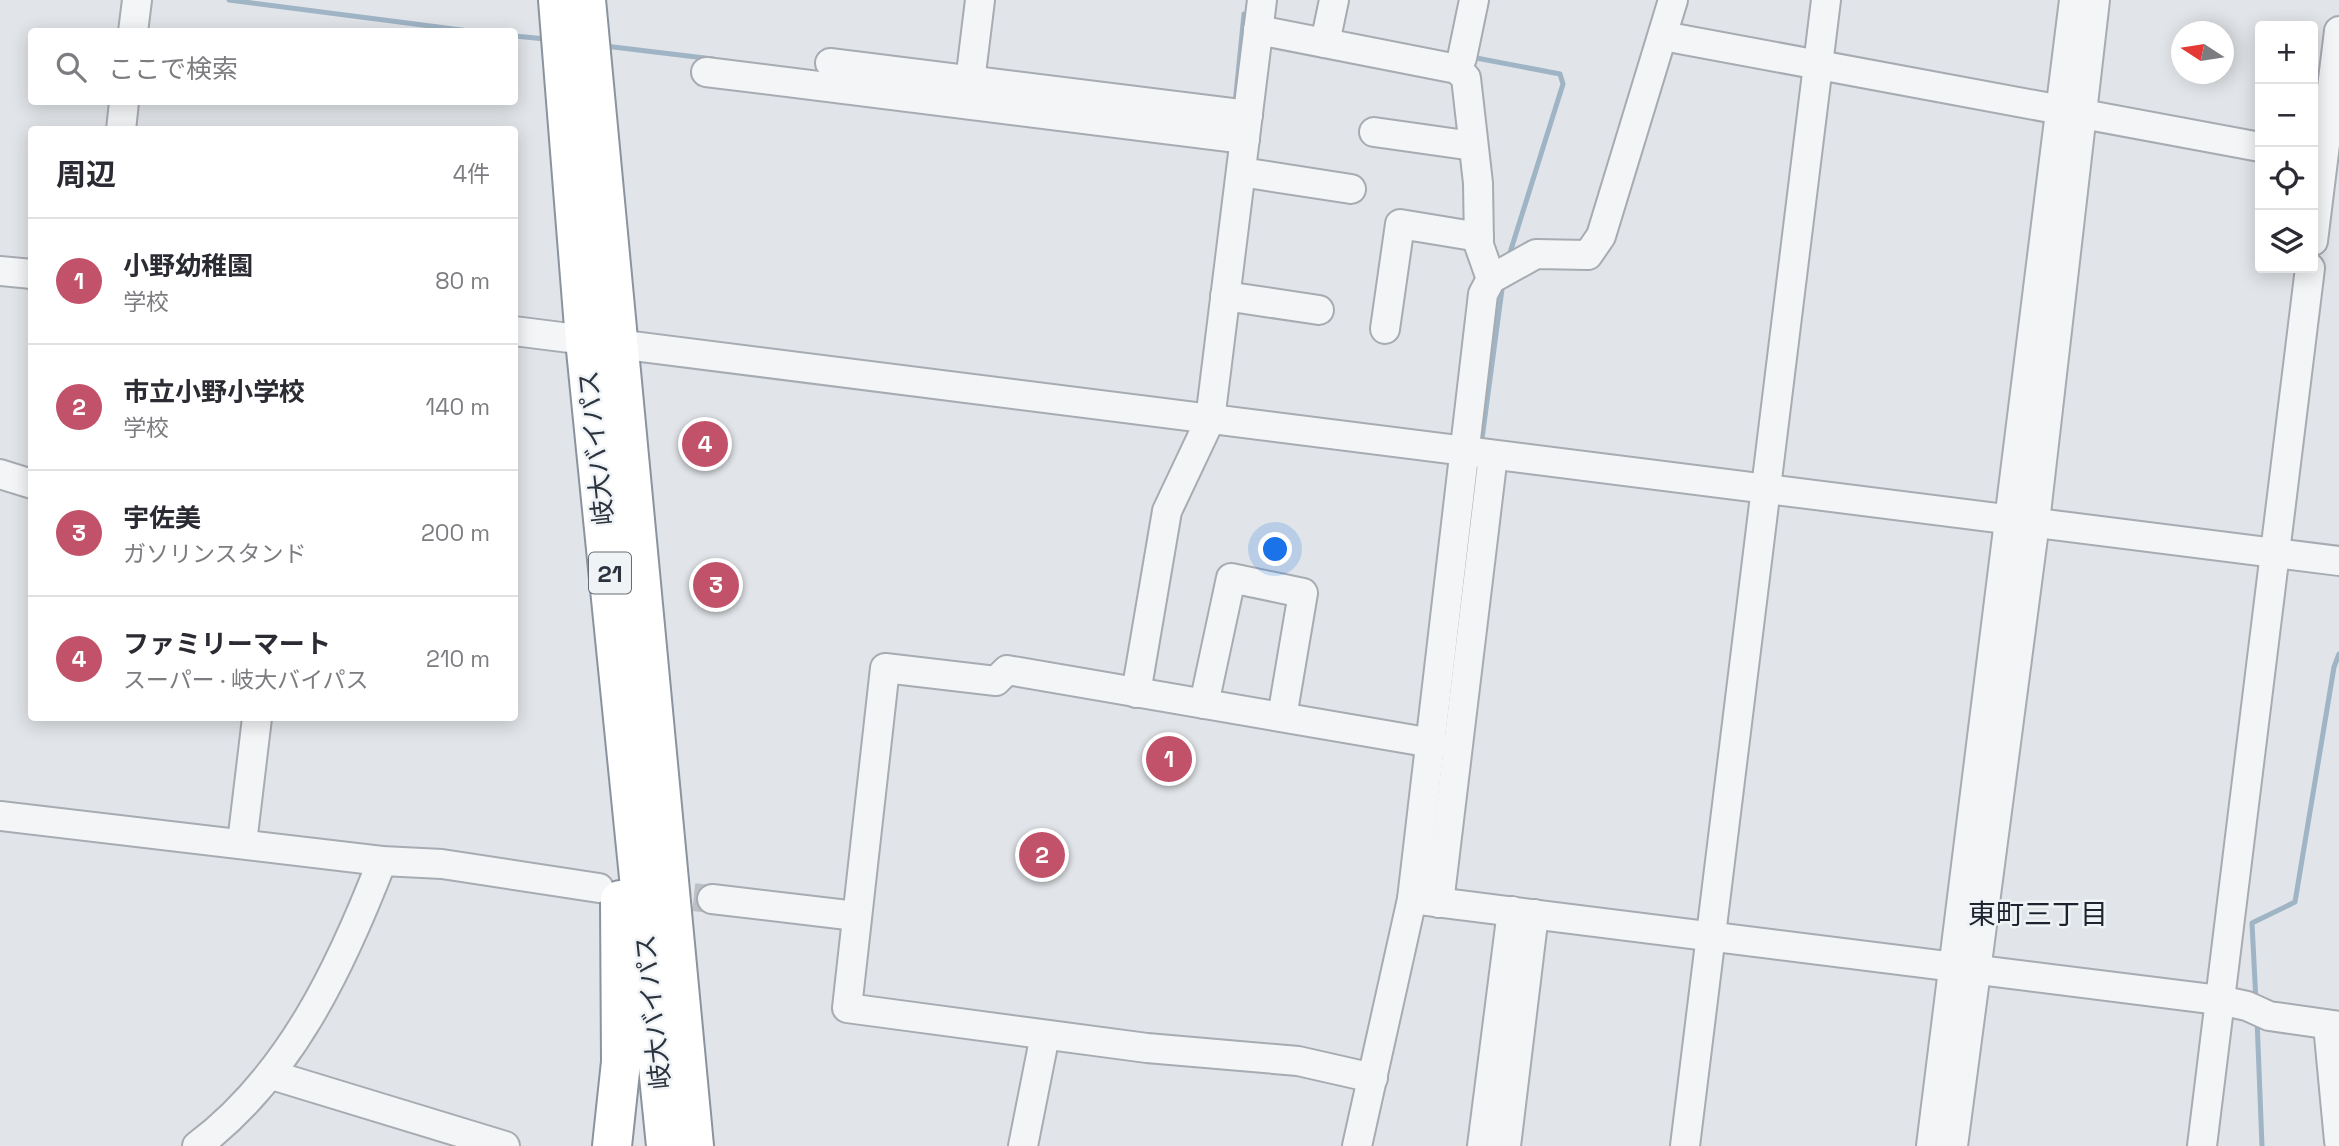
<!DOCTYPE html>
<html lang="ja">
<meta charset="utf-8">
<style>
body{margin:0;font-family:"Space Grotesk","Noto Sans JP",sans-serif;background:#f7f7f7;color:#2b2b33}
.controls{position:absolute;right:21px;top:21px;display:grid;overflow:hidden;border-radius:7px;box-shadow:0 4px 18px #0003}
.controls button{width:63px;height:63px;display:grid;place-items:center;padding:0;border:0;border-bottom:2px solid #e1e1e2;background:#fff;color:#2b2b33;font:35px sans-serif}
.compass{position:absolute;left:2171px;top:21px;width:63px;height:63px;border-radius:50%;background:#fff;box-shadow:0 4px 18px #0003;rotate:282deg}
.you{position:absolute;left:1276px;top:550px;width:24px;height:24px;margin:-18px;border:5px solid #fff;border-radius:50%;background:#1a73e8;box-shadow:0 0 0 10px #1a73e833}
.badge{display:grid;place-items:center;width:46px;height:46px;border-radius:50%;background:#c25269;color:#fff;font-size:23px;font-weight:700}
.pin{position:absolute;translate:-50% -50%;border:4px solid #fff;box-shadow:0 2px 7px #0006}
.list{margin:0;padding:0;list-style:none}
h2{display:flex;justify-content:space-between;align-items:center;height:91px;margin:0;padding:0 28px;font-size:30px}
h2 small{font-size:23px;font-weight:400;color:#7c7c81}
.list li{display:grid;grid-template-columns:46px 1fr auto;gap:21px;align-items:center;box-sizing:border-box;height:126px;padding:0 28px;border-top:2px solid #e1e1e2}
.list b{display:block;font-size:26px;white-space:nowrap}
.list p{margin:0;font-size:23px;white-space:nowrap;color:#7c7c81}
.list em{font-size:23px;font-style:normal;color:#7c7c81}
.icon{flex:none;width:38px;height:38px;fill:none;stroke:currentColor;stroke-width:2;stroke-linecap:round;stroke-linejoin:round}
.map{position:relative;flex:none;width:2339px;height:1146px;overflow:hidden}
.search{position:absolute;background:#fff;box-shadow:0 4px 18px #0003;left:28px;top:28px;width:490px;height:77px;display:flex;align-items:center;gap:18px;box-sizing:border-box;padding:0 24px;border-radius:7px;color:#7c7c81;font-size:26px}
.panel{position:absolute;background:#fff;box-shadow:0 4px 18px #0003;left:28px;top:126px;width:490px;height:595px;border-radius:7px}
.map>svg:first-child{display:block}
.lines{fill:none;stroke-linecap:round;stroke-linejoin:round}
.stream{stroke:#9fb4c5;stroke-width:5}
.minor-tunnel{stroke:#bdc1c6;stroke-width:28;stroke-dasharray:28 14;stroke-linecap:butt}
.minor-casing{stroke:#a7abb2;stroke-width:32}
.highway-casing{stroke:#8a939e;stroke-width:42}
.minor{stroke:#f3f5f7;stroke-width:28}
.highway{stroke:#fff;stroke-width:38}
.labels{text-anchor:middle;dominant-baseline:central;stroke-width:5;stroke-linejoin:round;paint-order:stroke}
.shield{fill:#f0f3f6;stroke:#666d75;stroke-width:2}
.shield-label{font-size:24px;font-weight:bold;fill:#2b333e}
.street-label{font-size:26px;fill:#2b333e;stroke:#f0f3f6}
.neighbourhood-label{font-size:28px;fill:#1d242f;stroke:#f0f3f6}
</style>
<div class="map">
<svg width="2339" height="1146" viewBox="0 0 2339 1146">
<rect width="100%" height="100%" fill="#e1e4e8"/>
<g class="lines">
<g class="stream">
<path d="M229,0L477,32"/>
<path d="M514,36L546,39"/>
<path d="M605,46L713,59"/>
<path d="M1471,57L1560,74L1563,84L1508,259"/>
<path d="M1235,104L1244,14L1252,15"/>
<path d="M1481,446L1503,282"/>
<path d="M2256,1002L2252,923L2295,902L2334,667L2339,654"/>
<path d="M2257,1019L2262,1146"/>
</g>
<path class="minor-tunnel" d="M652,893L712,899"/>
<defs>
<g id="minor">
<path d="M1258,30L1457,69L1466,78L1478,183L1479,245L1491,279"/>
<path d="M133,32L137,0"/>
<path d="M1663,36L2260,147"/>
<path d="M1325,43L1334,0"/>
<path d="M830,63L1248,115"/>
<path d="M1457,69L1462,58L1474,0"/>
<path d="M706,72L1245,139"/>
<path d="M968,98L980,0"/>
<path d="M121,130L124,102"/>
<path d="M1374,132L1473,146"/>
<path d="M1241,172L1351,189"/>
<path d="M2313,241L2339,31"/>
<path d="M0,271L32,274"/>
<path d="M1225,296L1319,310"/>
<path d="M1385,329L1400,224L1479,237"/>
<path d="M514,331L2339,561"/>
<path d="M0,474L32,484"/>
<path d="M1136,693L1167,511L1210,420L1262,0"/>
<path d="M1204,704L1231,578L1303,593L1282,717"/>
<path d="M0,816L382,861L442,864L599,888"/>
<path d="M242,843L257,718"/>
<path d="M712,899L856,916"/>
<path d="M1412,899L2219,1000L2247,1006L2269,1016L2339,1026"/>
<path d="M1439,903L1493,455"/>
<path d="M2328,1025L2339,1141"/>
<path d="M272,1075L505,1146"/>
<path d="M1373,1078L1298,1061L1147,1048L847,1008L885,668L996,681L1007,670L1432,743"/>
<path d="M197,1146C290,1076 341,967 382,861"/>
<path d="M1023,1146L1045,1035"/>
<path d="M1357,1146L1412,899L1483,294L1491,279L1536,254L1588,255L1601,236L1673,0"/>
<path d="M1482,1146L1512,911"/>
<path d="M1506,1146L1534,914"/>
<path d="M1685,1146L1826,0"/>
<path d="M1931,1146L2074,0"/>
<path d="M1953,1146L2035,522L2095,0"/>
<path d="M2202,1146L2310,268"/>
</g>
<g id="highway">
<path d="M558,0L585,340L666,1146"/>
<path d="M586,0L694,1146"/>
<path d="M612,1146L621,1062L620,900"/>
</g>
</defs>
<use href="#minor" class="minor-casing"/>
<use href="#highway" class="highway-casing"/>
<use href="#minor" class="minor"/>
<use href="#highway" class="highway"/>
</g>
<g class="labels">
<rect class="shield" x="589" y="552.5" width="42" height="41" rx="5"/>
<g class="shield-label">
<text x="610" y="573">21</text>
</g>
<g class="street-label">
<text transform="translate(596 448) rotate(-96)">岐大バイパス</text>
<text transform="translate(653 1012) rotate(-96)">岐大バイパス</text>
</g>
<g class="neighbourhood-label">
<text x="2038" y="914">東町三丁目</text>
</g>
</g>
</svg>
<div class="controls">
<button>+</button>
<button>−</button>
<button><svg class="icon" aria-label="locate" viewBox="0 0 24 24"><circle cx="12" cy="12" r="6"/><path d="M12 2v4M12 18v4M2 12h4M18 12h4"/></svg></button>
<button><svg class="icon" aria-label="layers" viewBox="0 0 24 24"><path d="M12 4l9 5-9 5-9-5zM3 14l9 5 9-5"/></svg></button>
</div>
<svg class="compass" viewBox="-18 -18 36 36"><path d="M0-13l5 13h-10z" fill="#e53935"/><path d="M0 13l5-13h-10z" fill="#7c7c81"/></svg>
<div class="you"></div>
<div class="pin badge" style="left:1169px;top:759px">1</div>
<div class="pin badge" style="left:1042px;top:855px">2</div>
<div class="pin badge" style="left:716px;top:585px">3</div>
<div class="pin badge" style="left:705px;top:444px">4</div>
<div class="search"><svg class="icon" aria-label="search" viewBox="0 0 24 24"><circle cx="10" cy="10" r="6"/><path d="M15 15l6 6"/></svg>ここで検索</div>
<section class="panel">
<h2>周辺<small>4件</small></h2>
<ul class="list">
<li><span class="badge">1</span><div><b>小野幼稚園</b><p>学校</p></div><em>80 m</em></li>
<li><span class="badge">2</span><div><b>市立小野小学校</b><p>学校</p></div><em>140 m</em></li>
<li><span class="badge">3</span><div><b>宇佐美</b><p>ガソリンスタンド</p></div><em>200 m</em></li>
<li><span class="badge">4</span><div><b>ファミリーマート</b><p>スーパー · 岐大バイパス</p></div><em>210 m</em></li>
</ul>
</section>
</div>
